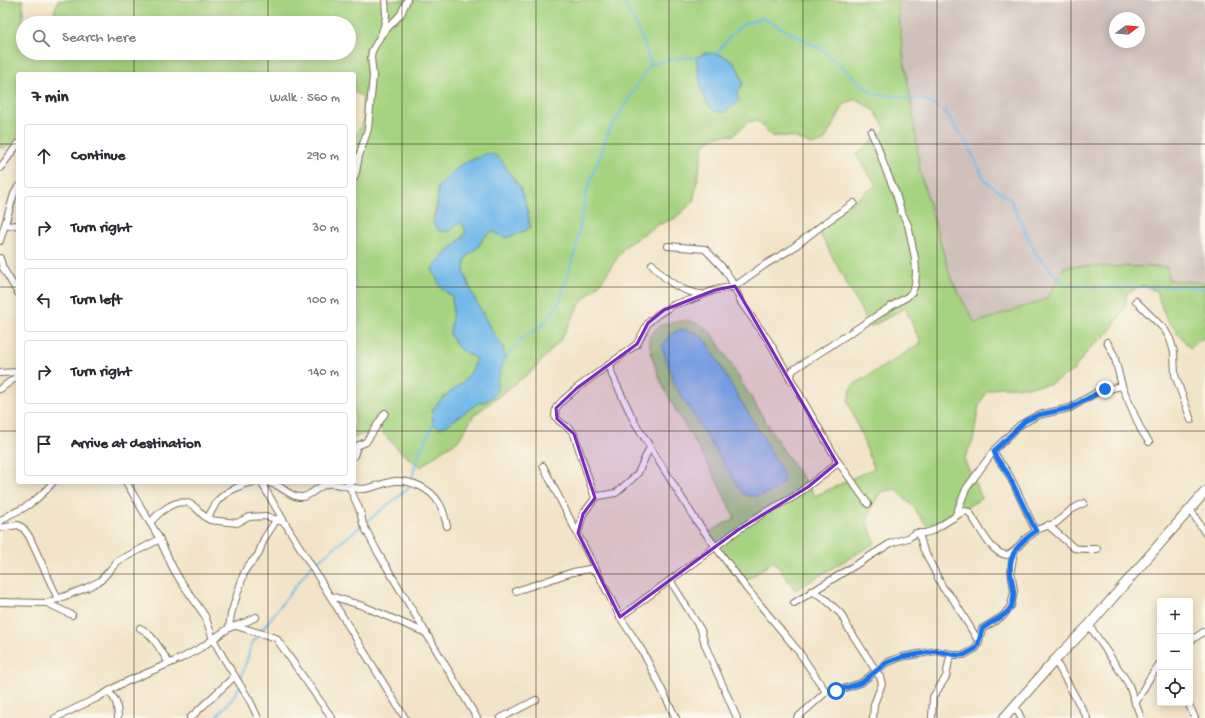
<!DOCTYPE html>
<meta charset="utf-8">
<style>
body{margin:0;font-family:"Gochi Hand",sans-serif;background:#f7f7f7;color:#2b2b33}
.controls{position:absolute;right:12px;bottom:12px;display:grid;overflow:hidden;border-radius:4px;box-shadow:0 2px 10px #0003}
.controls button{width:36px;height:36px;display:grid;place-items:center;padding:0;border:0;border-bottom:1px solid #e1e1e2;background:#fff;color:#2b2b33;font:20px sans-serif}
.compass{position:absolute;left:1109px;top:12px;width:36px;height:36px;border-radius:50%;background:#fff;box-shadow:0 2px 10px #0003;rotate:74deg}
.stop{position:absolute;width:12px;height:12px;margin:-9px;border:3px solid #1a73e8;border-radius:50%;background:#fff}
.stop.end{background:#1a73e8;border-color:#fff;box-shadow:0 1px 4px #0008}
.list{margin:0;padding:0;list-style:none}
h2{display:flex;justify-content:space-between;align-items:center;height:52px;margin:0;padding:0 16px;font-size:17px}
h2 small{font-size:13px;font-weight:400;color:#7c7c81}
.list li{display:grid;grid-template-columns:26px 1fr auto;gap:12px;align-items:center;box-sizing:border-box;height:64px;margin:0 8px 8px;padding:0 8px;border:1px solid #e1e1e2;border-radius:4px}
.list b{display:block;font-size:15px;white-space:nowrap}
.list em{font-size:13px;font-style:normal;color:#7c7c81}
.icon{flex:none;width:22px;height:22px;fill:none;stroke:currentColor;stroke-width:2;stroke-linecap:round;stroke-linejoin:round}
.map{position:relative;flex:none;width:1205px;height:718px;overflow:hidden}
.search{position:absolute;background:#fff;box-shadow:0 2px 10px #0003;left:16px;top:16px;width:340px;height:44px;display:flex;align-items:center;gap:10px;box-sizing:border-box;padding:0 14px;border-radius:22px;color:#7c7c81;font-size:15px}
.panel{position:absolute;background:#fff;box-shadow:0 2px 10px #0003;left:16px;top:72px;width:340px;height:412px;border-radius:4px}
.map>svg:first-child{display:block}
.industrial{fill:#cfc0bb;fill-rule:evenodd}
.green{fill:#a6d380;stroke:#707e4f;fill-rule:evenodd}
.water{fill:#73baea;stroke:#577284}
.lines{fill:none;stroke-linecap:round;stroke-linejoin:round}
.stream{stroke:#73baea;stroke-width:2}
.street-casing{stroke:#7b6b5a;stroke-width:8}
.secondary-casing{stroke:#7b6b5a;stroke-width:11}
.street{stroke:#fff;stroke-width:6}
.secondary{stroke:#fff;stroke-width:9}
.route{stroke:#1a73e8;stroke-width:5}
.marked{fill:#7b2cbf;fill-opacity:0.2;stroke:#7b2cbf;stroke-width:3;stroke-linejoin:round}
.grid{fill:none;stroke:#3b2a1e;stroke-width:1;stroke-opacity:0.55}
</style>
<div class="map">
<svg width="1205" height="718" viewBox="0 0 1205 718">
<rect width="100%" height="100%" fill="#fbf7ec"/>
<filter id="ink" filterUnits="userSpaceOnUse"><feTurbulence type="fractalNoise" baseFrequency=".025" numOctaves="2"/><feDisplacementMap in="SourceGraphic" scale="8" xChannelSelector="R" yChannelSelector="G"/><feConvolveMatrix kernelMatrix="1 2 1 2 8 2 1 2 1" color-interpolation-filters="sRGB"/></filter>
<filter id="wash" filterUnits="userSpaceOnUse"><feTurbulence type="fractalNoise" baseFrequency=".012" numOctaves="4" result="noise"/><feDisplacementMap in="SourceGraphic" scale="16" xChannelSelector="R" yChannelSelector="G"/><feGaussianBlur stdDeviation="0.9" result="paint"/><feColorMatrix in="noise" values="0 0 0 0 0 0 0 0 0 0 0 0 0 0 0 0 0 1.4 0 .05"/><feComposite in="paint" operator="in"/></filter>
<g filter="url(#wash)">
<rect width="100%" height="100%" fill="#f2e4c8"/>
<path class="industrial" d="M897,0H1205V283L1168,280L1167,267L1047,299L975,323L951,279L920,172L914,121L903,52ZM1115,18H1139V42H1115Z"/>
<path class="green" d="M0,0H23V53H349V23H51L58,0H897L903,52L914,121L920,172L951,279L975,323L1047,299L1065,266L1167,267L1169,280L1205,283V337L1190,348L1166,318L1156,291L1143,285L1127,293L1124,310L1109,332L1089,349L1073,371L1050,384L1026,387H999L986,392L979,405L973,441L964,459L982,498L930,530L914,508L896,489L881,492L873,505L867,521L875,543L795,590L774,561L744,582L709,532L735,518C726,500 717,481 707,463C687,427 651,378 649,337L660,325L687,320L703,326L713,335L783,450L815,496L874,468L848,401L852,386L921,343L905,308L870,327L817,228L876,185L856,155L886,129L874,110L856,99L845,103L824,141L812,145L793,137L771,136L758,121H749L734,135L717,136L704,144L693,202L674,219L657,225L624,247L602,281L580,304L561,339L533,370L474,415L458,441L441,451L421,467L402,453L378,428L354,438V138L364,121L362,95L354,93V74H18V144L0,148ZM720,55C734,58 741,71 743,84L737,93ZM508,170C511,176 516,181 519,186C524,199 529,213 530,227L499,235L492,231L484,237L478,247L468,255L465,261L464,272L471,291L479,307L492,331L503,347L505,360L498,377L496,393L487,401L478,403L447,425L441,399C457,387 472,380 476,359L469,354L450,335L453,309L452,296L441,288L436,263L463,236L466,232L463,224L460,222L450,231L433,216L437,207L438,187Z"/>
<g class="water">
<path d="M706,53C727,53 739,63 743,84L737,93L739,100C734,106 730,111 722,112C701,114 699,72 696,57Z"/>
<path d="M485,154C502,153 504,165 512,177C513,180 516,181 518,184C524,193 529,216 530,227L525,231L506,238L492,231L484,237L478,247L468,255L465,261L464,272L471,291L479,307L492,331L503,347L505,360L498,377L496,393L487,401L478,403L447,425L439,428L433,423L432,411C435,407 438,402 442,399C457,385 472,380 476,359L459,349L450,335L453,309L452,296L441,288L432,269C441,255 459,244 466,232L463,224L460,222L450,231H439L433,223L437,207L438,187L459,166Z"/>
<path d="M682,329L697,333L708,343L729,381L763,437L782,471L784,480C775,493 757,501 742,493L675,386L662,347C667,337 672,332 682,329Z"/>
</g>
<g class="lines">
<g class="stream">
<path d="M716,54L731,35L743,24L763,18L821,49L873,94L924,100L939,108"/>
<path d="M650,64L686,57L698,58"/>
<path d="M944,110L967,144L986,182L1010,199L1036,254L1063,283L1099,288L1181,286L1205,289"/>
<path d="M503,362L520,340L544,324L560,301L576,248L586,193L609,131L650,64C645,40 635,20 622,0"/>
<path d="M261,631L311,566L409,488L418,455L435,421"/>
<path d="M240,682L252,643L259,635"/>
<path d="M215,718L232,699L240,686"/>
</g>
</g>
</g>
<g filter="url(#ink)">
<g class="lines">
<defs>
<g id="street">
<path d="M382,34L401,14L407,0"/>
<path d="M0,168L18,144"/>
<path d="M354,178L356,172L359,156L368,129L373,76L371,57L372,51L381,35L385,23L386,14L385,0"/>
<path d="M5,226L18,225"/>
<path d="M0,241L14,194L18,187"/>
<path d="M668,246L705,249L723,268L730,278L742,304L769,341L790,378"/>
<path d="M0,258L3,268L18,293"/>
<path d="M652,264C665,280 680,292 701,294"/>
<path d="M1136,301L1165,330L1170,339L1174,352L1175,375L1191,420"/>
<path d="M1107,342L1114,355L1122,386L1141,430L1149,442"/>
<path d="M610,363L612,375L634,421L695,519L747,589L799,652L826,692L797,718"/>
<path d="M0,373L18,372"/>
<path d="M0,389L18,376"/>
<path d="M994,451C997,460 1004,466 1009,475C1019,493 1026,512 1036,531"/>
<path d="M354,456L357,446L366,442L385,413"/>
<path d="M837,460L868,504"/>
<path d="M543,466L620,617L643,652L676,718"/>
<path d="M126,482L158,536L173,568L180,580L205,616L213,639L223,657L250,701L258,718"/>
<path d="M261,482L285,523L405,718"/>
<path d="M349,482L350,488L360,511L363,524L377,551L477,718"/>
<path d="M595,498L574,434C569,425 559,424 555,416L556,408L562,401L577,388L637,344L648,323L657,315L675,304L690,300L715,290L735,286L766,264L790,250L825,223L854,203"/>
<path d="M1190,509L1205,533"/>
<path d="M955,517L966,489L995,449L1020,425L1038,415L1070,408L1099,391L1122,386"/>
<path d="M207,518C211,513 213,509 216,503C221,495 231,490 240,486C251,481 265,481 276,485C285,489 292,498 303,497C312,495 318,486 327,484C337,482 351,489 363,489C374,488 385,482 395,481C412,480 431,489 439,503C444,510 445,519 447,526"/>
<path d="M0,522C8,513 18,512 27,506C36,500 46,491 53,482"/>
<path d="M150,523C158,513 176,497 190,504C198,507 202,517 210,520L237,523L249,517L266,516L285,523"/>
<path d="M1048,525L1074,548C1077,549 1095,549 1097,549"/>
<path d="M0,528L18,525L23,528L29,536L58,599"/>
<path d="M578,533L583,514L593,501L598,496L616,493L632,479L638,473L650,447"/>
<path d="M919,533L923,548L943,588L953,599L979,642"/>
<path d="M670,580L701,630L705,645L737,718"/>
<path d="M516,591L573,572L589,569L597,572"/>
<path d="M811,591L823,597L841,614L847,626L880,677L882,684L874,704L873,718"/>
<path d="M331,596L363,606L426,633"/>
<path d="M0,602L47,603L86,588L100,581L118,561L160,539"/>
<path d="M47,603L72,615"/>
<path d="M794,603L883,548L891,543L908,538L916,533H925L932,531L964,511L969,512C979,525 990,554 1007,555L1013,552L1025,539L1039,529L1056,523L1071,510L1084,503"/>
<path d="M620,617L738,530L762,514L795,496L834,466L837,460L790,378L793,370L890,307L907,297L912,292L915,285L916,272L915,258L908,225L901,211L896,194L885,168L878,147L871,132"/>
<path d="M1089,625L1128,683L1141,718"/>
<path d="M236,626L276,638L332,718"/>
<path d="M140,628C154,635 160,650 169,663"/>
<path d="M229,628L231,614L244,573L247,567L258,555L264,539L277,519"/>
<path d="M1190,641L1205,631"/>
<path d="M1055,660L1087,718"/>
<path d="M836,691L861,683L886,663L901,657L936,651L956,655H964L975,649L978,645L982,629L1003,616L1011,606L1014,591L1011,570L1014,551"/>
<path d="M108,692C118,700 117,706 118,718"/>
<path d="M1188,703L1195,718"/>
<path d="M1135,704L1149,679L1160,663"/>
<path d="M1015,706L1021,718"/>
<path d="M55,718L97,698L121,684L182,658L202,647L229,628L246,622L256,617"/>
<path d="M190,718L235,676"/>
<path d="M501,718L536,700"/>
<path d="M932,718L933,697L946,677L949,661L952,654"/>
</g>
<path id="secondary" d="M1004,718L1055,660L1089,625L1205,492"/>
</defs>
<use href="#street" class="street-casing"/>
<use href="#secondary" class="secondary-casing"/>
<use href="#street" class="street"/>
<use href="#secondary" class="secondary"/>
</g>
</g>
<g class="lines" filter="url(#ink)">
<path class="route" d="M836,691L861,683L886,663L902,657L936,651L956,655H964L975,649L978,645L982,629C991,621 1005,618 1011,607C1016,596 1013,587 1011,576C1007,554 1020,542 1036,531L1025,509L1008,474L996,457L994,451L1025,421L1038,415L1070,408L1105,389"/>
</g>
<path class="marked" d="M735,286L837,463L808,487L738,530L620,617L578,533L583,514L595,498L574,434L557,419L556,408L577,388L637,344L648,323L664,310L715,290Z"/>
<path class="grid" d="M134,0V23M268,0V23M402,0V718M536,0V718M669,0V718M803,0V718M937,0V718M1071,0V718M134,53V74M268,53V74M0,144H18M354,144H1205M0,287H18M354,287H1205M0,431H18M354,431H1205M134,482V718M268,482V718M0,574H1205"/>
</svg>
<div class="controls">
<button>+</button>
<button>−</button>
<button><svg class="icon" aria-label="locate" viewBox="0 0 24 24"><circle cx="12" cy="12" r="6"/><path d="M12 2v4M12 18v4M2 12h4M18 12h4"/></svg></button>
</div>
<svg class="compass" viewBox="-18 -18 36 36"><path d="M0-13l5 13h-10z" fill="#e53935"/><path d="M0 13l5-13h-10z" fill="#7c7c81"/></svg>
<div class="stop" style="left:836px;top:691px"></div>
<div class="stop end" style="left:1105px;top:389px"></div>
<div class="search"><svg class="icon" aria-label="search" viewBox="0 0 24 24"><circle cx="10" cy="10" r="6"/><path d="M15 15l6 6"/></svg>Search here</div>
<section class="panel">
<h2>7 min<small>Walk · 560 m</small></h2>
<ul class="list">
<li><svg class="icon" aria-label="ahead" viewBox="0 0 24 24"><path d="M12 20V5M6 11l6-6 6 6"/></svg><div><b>Continue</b></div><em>290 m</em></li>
<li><svg class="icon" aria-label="right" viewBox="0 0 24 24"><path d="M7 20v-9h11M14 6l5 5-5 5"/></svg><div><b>Turn right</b></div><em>30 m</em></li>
<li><svg class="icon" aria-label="left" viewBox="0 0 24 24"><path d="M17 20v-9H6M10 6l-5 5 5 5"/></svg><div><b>Turn left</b></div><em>100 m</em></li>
<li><svg class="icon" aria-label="right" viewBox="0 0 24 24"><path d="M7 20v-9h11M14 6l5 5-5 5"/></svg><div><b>Turn right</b></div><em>140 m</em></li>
<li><svg class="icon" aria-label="arrive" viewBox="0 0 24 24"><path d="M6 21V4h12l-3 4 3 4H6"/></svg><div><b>Arrive at destination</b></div></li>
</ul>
</section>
</div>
